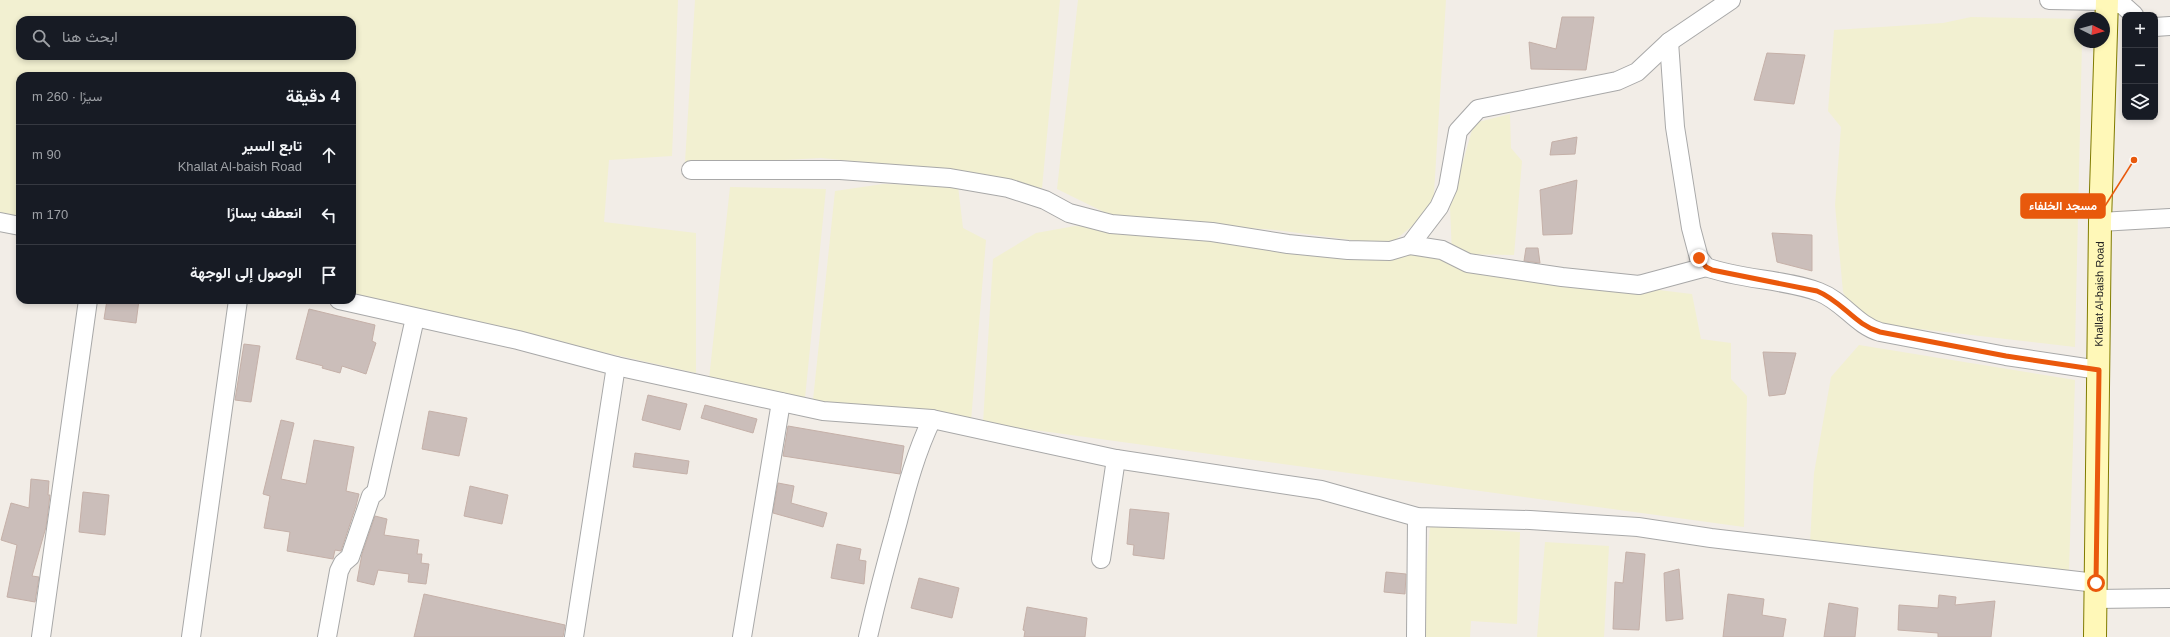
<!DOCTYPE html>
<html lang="ar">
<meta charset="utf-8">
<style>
body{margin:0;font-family:Helvetica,Vazirmatn,sans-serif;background:#242831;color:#f1f3f6;direction:rtl}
.controls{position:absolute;right:12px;top:12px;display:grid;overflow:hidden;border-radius:8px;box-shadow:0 2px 6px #0003}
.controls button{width:36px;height:36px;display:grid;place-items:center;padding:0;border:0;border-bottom:1px solid #363941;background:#171b24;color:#f1f3f6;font:20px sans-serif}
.compass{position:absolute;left:2074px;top:12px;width:36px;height:36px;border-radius:50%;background:#171b24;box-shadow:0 2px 6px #0003;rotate:95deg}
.stop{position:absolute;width:12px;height:12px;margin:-9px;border:3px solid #ea580c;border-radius:50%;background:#fff}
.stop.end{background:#ea580c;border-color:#fff;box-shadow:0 1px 4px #0008}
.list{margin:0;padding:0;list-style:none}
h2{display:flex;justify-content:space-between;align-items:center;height:52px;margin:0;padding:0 16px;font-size:17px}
h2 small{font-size:13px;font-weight:400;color:#9ea1a6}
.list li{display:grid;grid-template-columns:26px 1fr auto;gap:12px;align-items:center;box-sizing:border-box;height:60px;padding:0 16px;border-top:1px solid #363941}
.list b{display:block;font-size:15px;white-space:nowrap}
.list p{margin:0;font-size:13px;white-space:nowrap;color:#9ea1a6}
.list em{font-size:13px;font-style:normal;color:#9ea1a6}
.icon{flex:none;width:22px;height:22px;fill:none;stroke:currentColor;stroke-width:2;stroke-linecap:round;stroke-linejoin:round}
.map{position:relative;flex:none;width:2170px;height:637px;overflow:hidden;direction:ltr}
.search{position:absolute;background:#171b24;box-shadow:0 2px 6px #0003;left:16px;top:16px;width:340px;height:44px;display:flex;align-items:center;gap:10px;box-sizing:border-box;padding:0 14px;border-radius:12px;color:#9ea1a6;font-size:15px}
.panel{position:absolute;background:#171b24;box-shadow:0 2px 6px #0003;left:16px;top:72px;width:340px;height:232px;border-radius:12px;direction:rtl}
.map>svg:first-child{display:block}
.farmland{fill:#f2f0d1;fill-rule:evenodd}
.building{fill:#cbbeba;stroke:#c5b0a8}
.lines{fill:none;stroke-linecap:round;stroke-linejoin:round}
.street-casing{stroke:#a8a8a8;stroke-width:20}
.secondary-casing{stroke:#807b00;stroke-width:24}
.street{stroke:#fff;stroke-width:18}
.secondary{stroke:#fff8b8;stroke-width:22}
.route{stroke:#ea580c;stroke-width:5}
.labels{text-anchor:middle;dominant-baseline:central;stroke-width:3;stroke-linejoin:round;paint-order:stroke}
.street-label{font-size:11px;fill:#212121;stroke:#fff}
.leader{fill:none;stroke:#e8590c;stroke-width:1.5}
.callout-dot{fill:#e8590c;stroke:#fff;stroke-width:1.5}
.callout{fill:#e8590c;stroke:#e8590c;stroke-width:1.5}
.callout-label{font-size:12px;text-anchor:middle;font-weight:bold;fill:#fff}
</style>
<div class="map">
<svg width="2170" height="637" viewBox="0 0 2170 637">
<rect width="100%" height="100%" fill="#f2ede7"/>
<g class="farmland">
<path d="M0,0H678L672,156L609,160L604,222L696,233V373L352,296V76H20V222L0,218ZM20,20H352V56H20Z"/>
<path d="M695,0H1060L1042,188L934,169L821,158L747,162H685Z"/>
<path d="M1078,0H1446L1433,209L1389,245L1276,230L1114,217L1057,189Z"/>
<path d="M1971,17L2080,19V42H2082L2075,347L1859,322L1843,292L1835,205L1841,127L1828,111L1834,30L1943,23Z"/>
<path d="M1510,114L1511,148L1522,161L1514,255L1452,254L1450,207L1474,123Z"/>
<path d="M883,184L958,186L963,228L986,240L971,421L813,400L835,191Z"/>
<path d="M730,187L826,189L805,398L709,379Z"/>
<path d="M1075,226L1403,256L1430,249L1650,289L1692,294L1701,339L1731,343V379L1747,396L1744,527L983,423L993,259L1036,233Z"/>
<path d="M1859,345L2075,380L2069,571L1810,542L1814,473L1831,377Z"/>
<path d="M1430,526L1520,532L1517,624L1471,621L1470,637H1421Z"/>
<path d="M1545,542L1609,546L1604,637H1537Z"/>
</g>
<g class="building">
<path d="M1562,17H1594L1586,70L1531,69L1529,42L1556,49Z"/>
<path d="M1767,53L1805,55L1794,104L1754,100Z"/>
<path d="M1577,137L1575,154L1550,155L1552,142Z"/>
<path d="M1577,180L1572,234L1543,235L1540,190Z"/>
<path d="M1772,233L1812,235V271L1777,262Z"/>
<path d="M1526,248H1538L1540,263L1524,261Z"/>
<path d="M107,300H139L136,323L104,319Z"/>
<path d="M309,309L375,325L372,341L376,343L366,374L342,366L340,373L322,368L323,366L296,359Z"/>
<path d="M244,344L260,346L251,402L235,400Z"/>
<path d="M1763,352L1796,353L1785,394L1769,396Z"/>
<path d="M648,395L687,404L680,430L642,420Z"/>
<path d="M705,405L757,419L753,433L701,418Z"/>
<path d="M429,411L467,418L459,456L422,449Z"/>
<path d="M281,420L294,423L281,479L306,484L314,440L354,447L346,491L359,494L356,506L341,551L335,550L333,559L287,551L290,532L264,528L270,496L263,494Z"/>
<path d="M788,426L904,446L900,474L783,456Z"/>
<path d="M635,453L689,461L687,474L633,467Z"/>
<path d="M31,479L49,481L48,495H50L46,527L32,576L39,577L35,602L7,597L17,545L1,540L11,503L29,508Z"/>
<path d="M778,483L794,486L791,503L827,513L823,527L773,513Z"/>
<path d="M470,486L508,495L502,524L464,516Z"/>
<path d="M83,492L109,495L105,535L79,532Z"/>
<path d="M1130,509L1169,513L1164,559L1133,555L1134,545L1127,544Z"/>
<path d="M375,516L387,519L384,535L419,540L417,554H422L421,563L429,564L426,584L408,582L409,574L378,570L374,585L357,581L362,554Z"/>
<path d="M837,544L861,549L859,560L866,561L864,584L831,578Z"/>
<path d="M1626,552L1645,554L1639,630L1613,629L1615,582L1623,583Z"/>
<path d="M1679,569L1683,619L1666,621L1664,573Z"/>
<path d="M1386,572L1406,574L1405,594L1384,592Z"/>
<path d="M919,578L959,588L952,618L911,608Z"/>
<path d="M424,594L565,625L563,637H414Z"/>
<path d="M1728,594L1764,599L1762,615L1786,619L1783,637H1723Z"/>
<path d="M1939,595L1956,597L1955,605L1995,601L1991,637H1938V633L1898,630L1899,605L1938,608Z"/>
<path d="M1829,603L1858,608L1855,637H1824Z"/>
<path d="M1027,607L1087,618L1085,637H1024L1025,631L1023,630Z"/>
</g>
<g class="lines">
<defs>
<g id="street">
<path d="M2049,0L2107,1L2123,5L2134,15"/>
<path d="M2155,27L2170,26"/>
<path d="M1669,42L1675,127L1691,228L1699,258L1706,267C1741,280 1785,279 1819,292C1843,301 1856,325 1880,332L2006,356L2099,370"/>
<path d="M691,170H840L950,178L1008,188L1045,200L1069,213L1111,224L1212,232L1288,244L1348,250L1390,251L1410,245L1439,207L1448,187L1458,131L1478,109L1617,81L1637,72L1669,42L1731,0"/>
<path d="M0,222L20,226"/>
<path d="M2100,222L2170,218"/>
<path d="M1410,245L1442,250L1468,263L1562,277L1639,285L1706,267"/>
<path d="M339,300L518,340L616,366L823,411L932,419L1116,459L1321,490L1417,517L1530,520L1638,527L1711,538L2096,583"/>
<path d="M1101,559L1116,459"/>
<path d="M2096,599L2170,598"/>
<path d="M41,637L88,300"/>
<path d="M191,637L238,300"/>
<path d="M327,637L339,571L343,563L350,557L371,496L376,492L415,318"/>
<path d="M574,637L616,366"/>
<path d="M742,637L781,402"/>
<path d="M868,637C877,598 887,560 898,521C907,486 916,452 932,419"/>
<path d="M1416,637L1417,517"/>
</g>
<g id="secondary">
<path id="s1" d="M2095,637L2100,222L2107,0"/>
</g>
</defs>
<use href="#street" class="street-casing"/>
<use href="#secondary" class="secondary-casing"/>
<use href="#street" class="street"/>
<use href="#secondary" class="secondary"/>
</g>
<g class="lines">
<path class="route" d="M1699,258L1706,267L1712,270L1817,291C1842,301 1855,325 1880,332L2006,356L2099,370L2096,583"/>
</g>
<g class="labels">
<g class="street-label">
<text stroke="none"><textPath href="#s1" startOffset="343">Khallat Al-baish Road</textPath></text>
</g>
</g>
<path class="leader" d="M2134 160L2105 206"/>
<circle class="callout-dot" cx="2134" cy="160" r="4"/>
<rect class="callout" x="2021" y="194" width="84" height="24" rx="4"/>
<g class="callout-label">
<text x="2063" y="210">مسجد الخلفاء</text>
</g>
</svg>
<div class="controls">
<button>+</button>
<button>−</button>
<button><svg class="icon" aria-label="layers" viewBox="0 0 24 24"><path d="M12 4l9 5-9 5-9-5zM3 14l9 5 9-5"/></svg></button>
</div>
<svg class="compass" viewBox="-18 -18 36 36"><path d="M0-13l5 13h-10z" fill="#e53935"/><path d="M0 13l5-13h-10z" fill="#9ea1a6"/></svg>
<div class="stop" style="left:2096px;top:583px"></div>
<div class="stop end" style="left:1699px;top:258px"></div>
<div class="search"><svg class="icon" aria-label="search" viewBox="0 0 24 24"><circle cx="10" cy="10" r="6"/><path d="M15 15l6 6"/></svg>ابحث هنا</div>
<section class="panel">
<h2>4 دقيقة<small>سيرًا · 260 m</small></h2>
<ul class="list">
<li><svg class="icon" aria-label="ahead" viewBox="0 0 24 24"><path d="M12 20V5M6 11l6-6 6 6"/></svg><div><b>تابع السير</b><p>Khallat Al-baish Road</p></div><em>90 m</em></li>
<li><svg class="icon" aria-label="left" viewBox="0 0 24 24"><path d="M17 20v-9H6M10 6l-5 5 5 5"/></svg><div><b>انعطف يسارًا</b></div><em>170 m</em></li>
<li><svg class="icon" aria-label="arrive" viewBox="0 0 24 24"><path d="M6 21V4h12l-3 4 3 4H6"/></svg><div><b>الوصول إلى الوجهة</b></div></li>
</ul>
</section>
</div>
